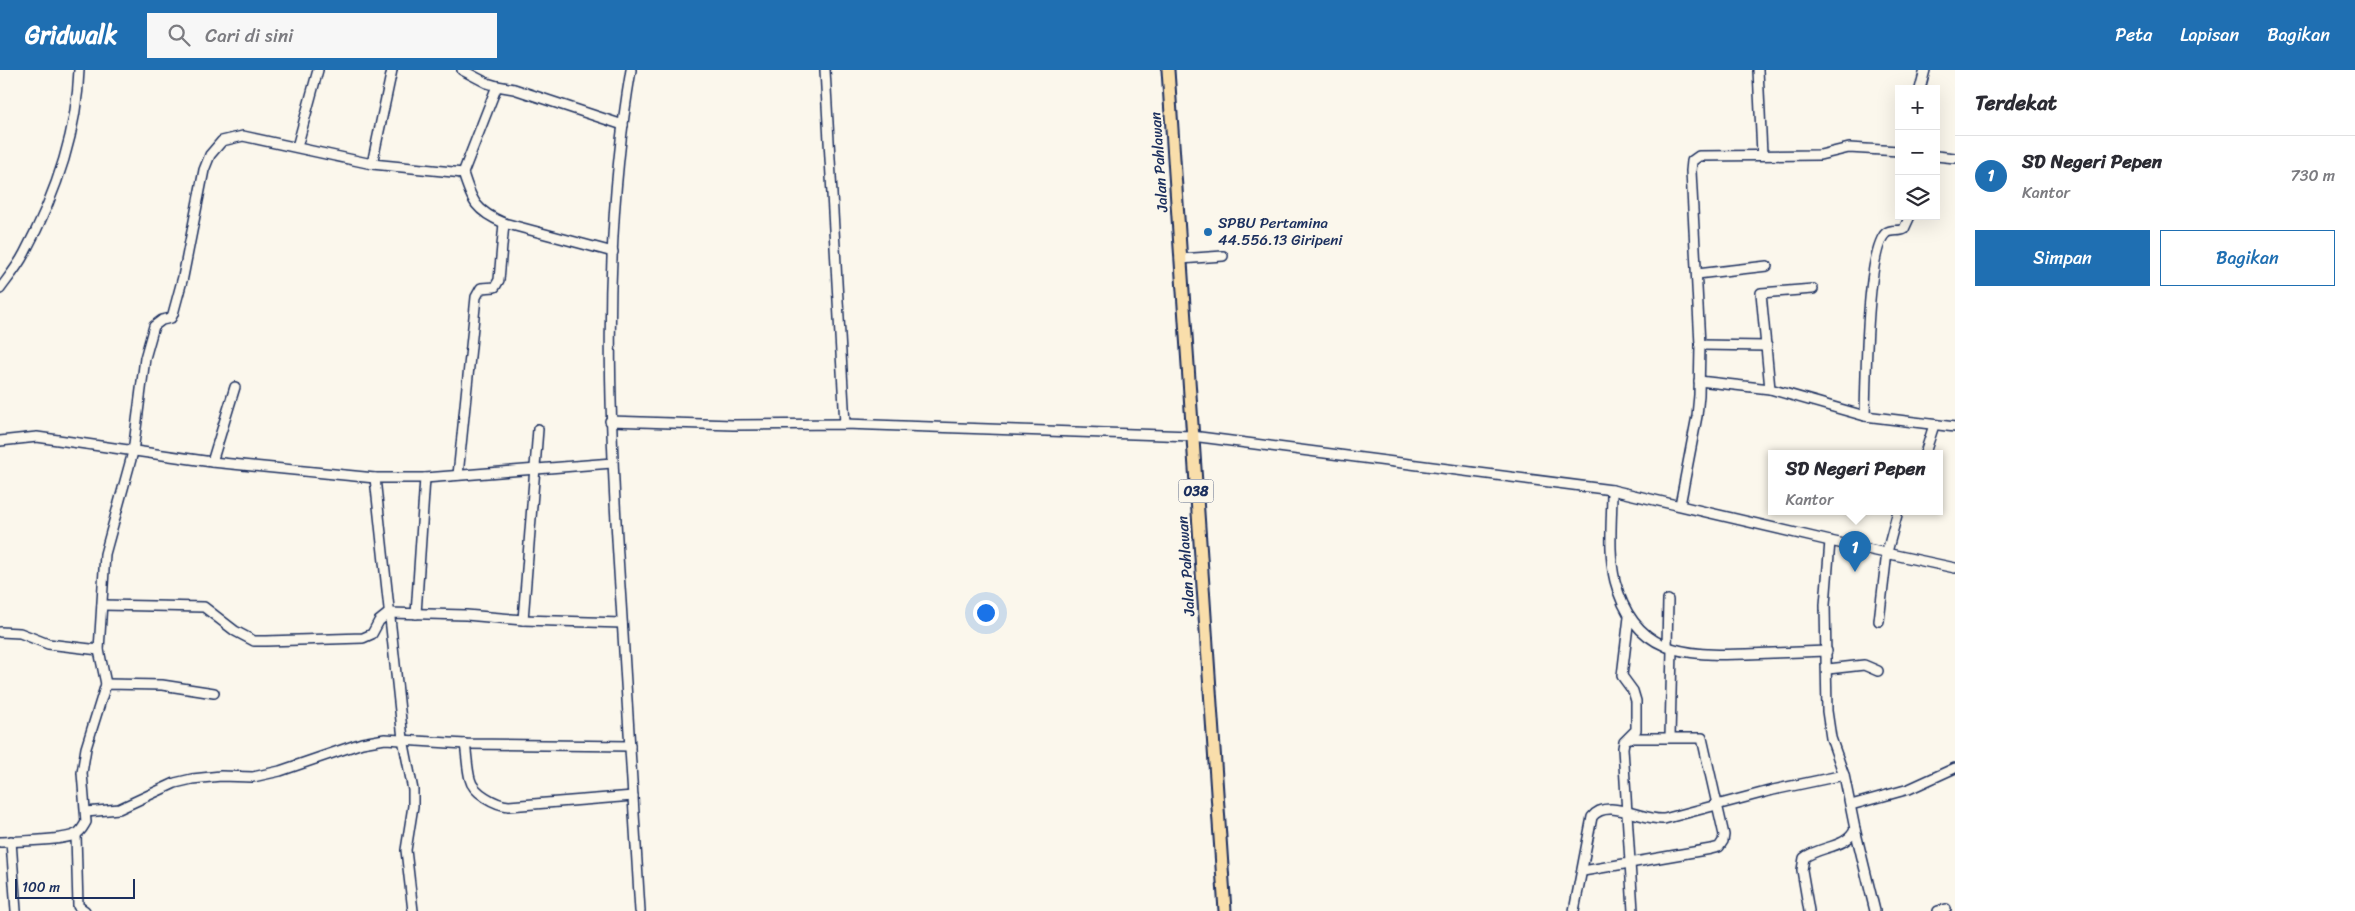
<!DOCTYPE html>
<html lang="id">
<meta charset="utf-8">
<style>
body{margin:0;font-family:Sriracha,sans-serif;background:#f7f7f7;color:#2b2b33}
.controls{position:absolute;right:15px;top:15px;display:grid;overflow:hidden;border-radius:0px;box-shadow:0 5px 20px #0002}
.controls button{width:45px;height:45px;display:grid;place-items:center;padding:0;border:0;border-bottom:1px solid #e1e1e2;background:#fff;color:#2b2b33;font:25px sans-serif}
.scale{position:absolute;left:15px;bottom:12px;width:120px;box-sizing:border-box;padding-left:5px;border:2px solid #1b2f5e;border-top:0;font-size:14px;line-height:18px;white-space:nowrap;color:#1b2f5e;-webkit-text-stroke:4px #fbf7ec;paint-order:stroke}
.you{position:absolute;left:985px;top:542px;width:18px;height:18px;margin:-12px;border:4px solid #fff;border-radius:50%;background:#1a73e8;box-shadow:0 0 0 8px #1a73e833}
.badge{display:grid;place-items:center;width:32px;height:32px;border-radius:50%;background:#1f6fb2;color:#fff;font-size:16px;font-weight:700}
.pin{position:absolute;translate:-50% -41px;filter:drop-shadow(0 1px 2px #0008)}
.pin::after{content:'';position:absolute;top:26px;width:18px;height:15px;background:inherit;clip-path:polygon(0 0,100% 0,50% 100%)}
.popup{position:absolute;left:1768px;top:380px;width:175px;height:65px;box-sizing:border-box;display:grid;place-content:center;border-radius:0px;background:#fff;filter:drop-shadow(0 1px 4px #0005);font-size:16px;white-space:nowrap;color:#7c7c81}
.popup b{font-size:19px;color:#2b2b33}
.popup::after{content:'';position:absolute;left:50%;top:100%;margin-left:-10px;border:10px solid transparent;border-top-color:#fff}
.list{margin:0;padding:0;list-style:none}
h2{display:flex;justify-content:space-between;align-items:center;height:65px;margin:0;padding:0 20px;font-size:21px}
h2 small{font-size:16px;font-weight:400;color:#7c7c81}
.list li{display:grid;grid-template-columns:32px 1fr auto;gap:15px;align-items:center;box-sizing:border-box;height:80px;padding:0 20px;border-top:1px solid #e1e1e2}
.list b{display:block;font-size:19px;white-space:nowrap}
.list p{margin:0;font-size:16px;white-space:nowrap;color:#7c7c81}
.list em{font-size:16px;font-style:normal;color:#7c7c81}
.actions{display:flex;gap:10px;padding:15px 20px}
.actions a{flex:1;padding:11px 0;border:1px solid #1f6fb2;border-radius:0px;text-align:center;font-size:18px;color:#1f6fb2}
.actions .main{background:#1f6fb2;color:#fff}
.icon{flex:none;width:28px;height:28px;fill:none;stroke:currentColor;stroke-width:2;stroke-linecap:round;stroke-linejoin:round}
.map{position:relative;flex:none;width:1955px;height:841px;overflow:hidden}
header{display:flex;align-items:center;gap:30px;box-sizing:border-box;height:70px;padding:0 25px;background:#1f6fb2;color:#fff}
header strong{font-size:24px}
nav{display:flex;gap:28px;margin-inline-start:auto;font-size:18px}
.search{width:350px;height:45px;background:#f7f7f7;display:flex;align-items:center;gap:12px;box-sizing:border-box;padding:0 18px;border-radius:0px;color:#7c7c81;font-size:19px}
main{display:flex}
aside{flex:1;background:#fff}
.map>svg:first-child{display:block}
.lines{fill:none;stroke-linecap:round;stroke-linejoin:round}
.minor-casing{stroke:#1b2f5e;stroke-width:12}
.major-casing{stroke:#1b2f5e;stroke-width:15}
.minor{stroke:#fbf7ec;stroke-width:9}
.major{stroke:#f9deab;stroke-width:11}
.poi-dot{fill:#1f6fb2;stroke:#fbf7ec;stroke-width:2}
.labels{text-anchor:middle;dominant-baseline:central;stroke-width:4;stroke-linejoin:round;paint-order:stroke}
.shield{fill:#fbf7ec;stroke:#5e6b89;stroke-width:1}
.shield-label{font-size:14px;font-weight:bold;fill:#1b2f5e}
.street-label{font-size:15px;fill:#1b2f5e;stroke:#fbf7ec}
.poi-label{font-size:15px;fill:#1b2f5e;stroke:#fbf7ec;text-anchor:start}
</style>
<header>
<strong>Gridwalk</strong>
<div class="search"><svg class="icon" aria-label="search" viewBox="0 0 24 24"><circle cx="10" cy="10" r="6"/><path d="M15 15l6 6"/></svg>Cari di sini</div>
<nav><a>Peta</a><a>Lapisan</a><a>Bagikan</a></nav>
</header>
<main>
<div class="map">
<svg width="1955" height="841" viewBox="0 0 1955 841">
<rect width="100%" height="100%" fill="#fbf7ec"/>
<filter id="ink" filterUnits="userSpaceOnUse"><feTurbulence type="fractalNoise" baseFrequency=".02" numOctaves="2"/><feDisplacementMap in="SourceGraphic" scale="10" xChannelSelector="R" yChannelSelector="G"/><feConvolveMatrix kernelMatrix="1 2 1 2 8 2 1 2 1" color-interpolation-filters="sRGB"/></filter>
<g filter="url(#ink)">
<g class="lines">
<defs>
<g id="minor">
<path d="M392,0L372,94L463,103"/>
<path d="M462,0L487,13L497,16"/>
<path d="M631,0C601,175 609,356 621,532C627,635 634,738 640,841"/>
<path d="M825,0L845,354"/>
<path d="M1758,0L1762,84"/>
<path d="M1920,19L1925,0"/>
<path d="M297,77L318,0"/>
<path d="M1936,86L1955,88"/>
<path d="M504,153C476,141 472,132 463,103L497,16L514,19L623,55"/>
<path d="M1180,189L1223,186"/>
<path d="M1697,204L1767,196"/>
<path d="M0,219C8,208 18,196 24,184C54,128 77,63 79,0"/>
<path d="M1813,219L1761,223L1770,319L1865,346L1955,357"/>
<path d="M1700,275L1767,276"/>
<path d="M1699,311L1770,319"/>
<path d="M1865,346C1866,316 1866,180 1886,163C1891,159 1899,162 1904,159L1910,146"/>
<path d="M610,351L733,355L845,354L1192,366L1612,420L1830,471L1955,498"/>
<path d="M0,371L37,367L212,392L375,408H425L612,393"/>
<path d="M1925,383L1934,355"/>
<path d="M212,392L235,317"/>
<path d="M458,405L476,227L481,218L495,217L499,210L504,153L613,182"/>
<path d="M375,408L403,669L413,720V736L406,780L413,841"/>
<path d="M1612,420C1612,450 1608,483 1615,511C1634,584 1684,586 1747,584C1774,583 1800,582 1827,581"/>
<path d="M1680,435L1697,346L1699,325L1700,275L1691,101L1692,91L1699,86L1820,85L1849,78L1899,81"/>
<path d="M102,535L204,537L235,561L254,571H266L363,568L372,564L379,551L389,543L466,545L523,550L538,359"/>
<path d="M416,544L425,408"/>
<path d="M1629,547L1622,606L1633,621L1636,631V660L1624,672L1623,678L1633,841"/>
<path d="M523,550L622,553"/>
<path d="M1879,551L1887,482L1898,441"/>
<path d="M0,562L20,563L48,574L99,580"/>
<path d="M1667,577L1668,530"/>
<path d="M1828,599L1864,595L1878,601"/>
<path d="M106,614L99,580L105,484L133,382L145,288L154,256L162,250L171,248L173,244L183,207L204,100L210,85L222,71L243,66L372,94"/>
<path d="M1670,667L1672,579"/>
<path d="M465,674C467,685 467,698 470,709C473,723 496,735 509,736L633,726"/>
<path d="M1851,735L1909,719L1955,698"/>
<path d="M86,742L119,739L175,713L192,709L221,706L253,707L280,701L362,673L385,669L465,674L630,676"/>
<path d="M1855,759L1875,841"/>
<path d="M76,765L78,836L85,841"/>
<path d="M11,771L16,841"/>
<path d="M0,772C16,771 64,771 76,764C81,762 83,757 86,752L82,703L86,678L106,614L162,615L214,623"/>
<path d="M1583,801L1711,779L1719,777L1723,771L1724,765L1702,668H1630"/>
<path d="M1574,841L1592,747C1607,727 1643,751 1664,749L1773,720L1844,705"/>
<path d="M1809,841L1802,800L1804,788C1819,776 1848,778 1855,759L1844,705L1831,668L1827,641L1825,535L1830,471"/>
<path d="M1938,841L1946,839"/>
</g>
<path id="major" d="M1168,0L1225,841"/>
</defs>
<use href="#minor" class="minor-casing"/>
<use href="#major" class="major-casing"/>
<use href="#minor" class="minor"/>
<use href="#major" class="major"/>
</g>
</g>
<circle class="poi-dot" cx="1208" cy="162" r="5"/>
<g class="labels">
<rect class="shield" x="1178.5" y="409.5" width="35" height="23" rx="4"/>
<g class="shield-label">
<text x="1196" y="421">038</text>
</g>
<g class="street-label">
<text transform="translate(1159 92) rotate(-94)">Jalan Pahlawan</text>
<text transform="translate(1186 496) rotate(-94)">Jalan Pahlawan</text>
</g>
<g class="poi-label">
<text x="1218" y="153">SPBU Pertamina<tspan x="1218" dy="17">44.556.13 Giripeni</tspan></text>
</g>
</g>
</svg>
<div class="controls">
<button>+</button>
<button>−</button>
<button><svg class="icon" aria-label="layers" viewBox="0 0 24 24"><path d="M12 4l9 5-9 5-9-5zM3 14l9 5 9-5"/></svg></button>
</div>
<div class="scale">100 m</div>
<div class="you"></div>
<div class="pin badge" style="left:1855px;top:502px">1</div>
<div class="popup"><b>SD Negeri Pepen</b>Kantor</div>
</div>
<aside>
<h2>Terdekat<small></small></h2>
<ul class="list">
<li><span class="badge">1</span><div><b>SD Negeri Pepen</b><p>Kantor</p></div><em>730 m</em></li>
</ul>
<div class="actions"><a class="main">Simpan</a><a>Bagikan</a></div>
</aside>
</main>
